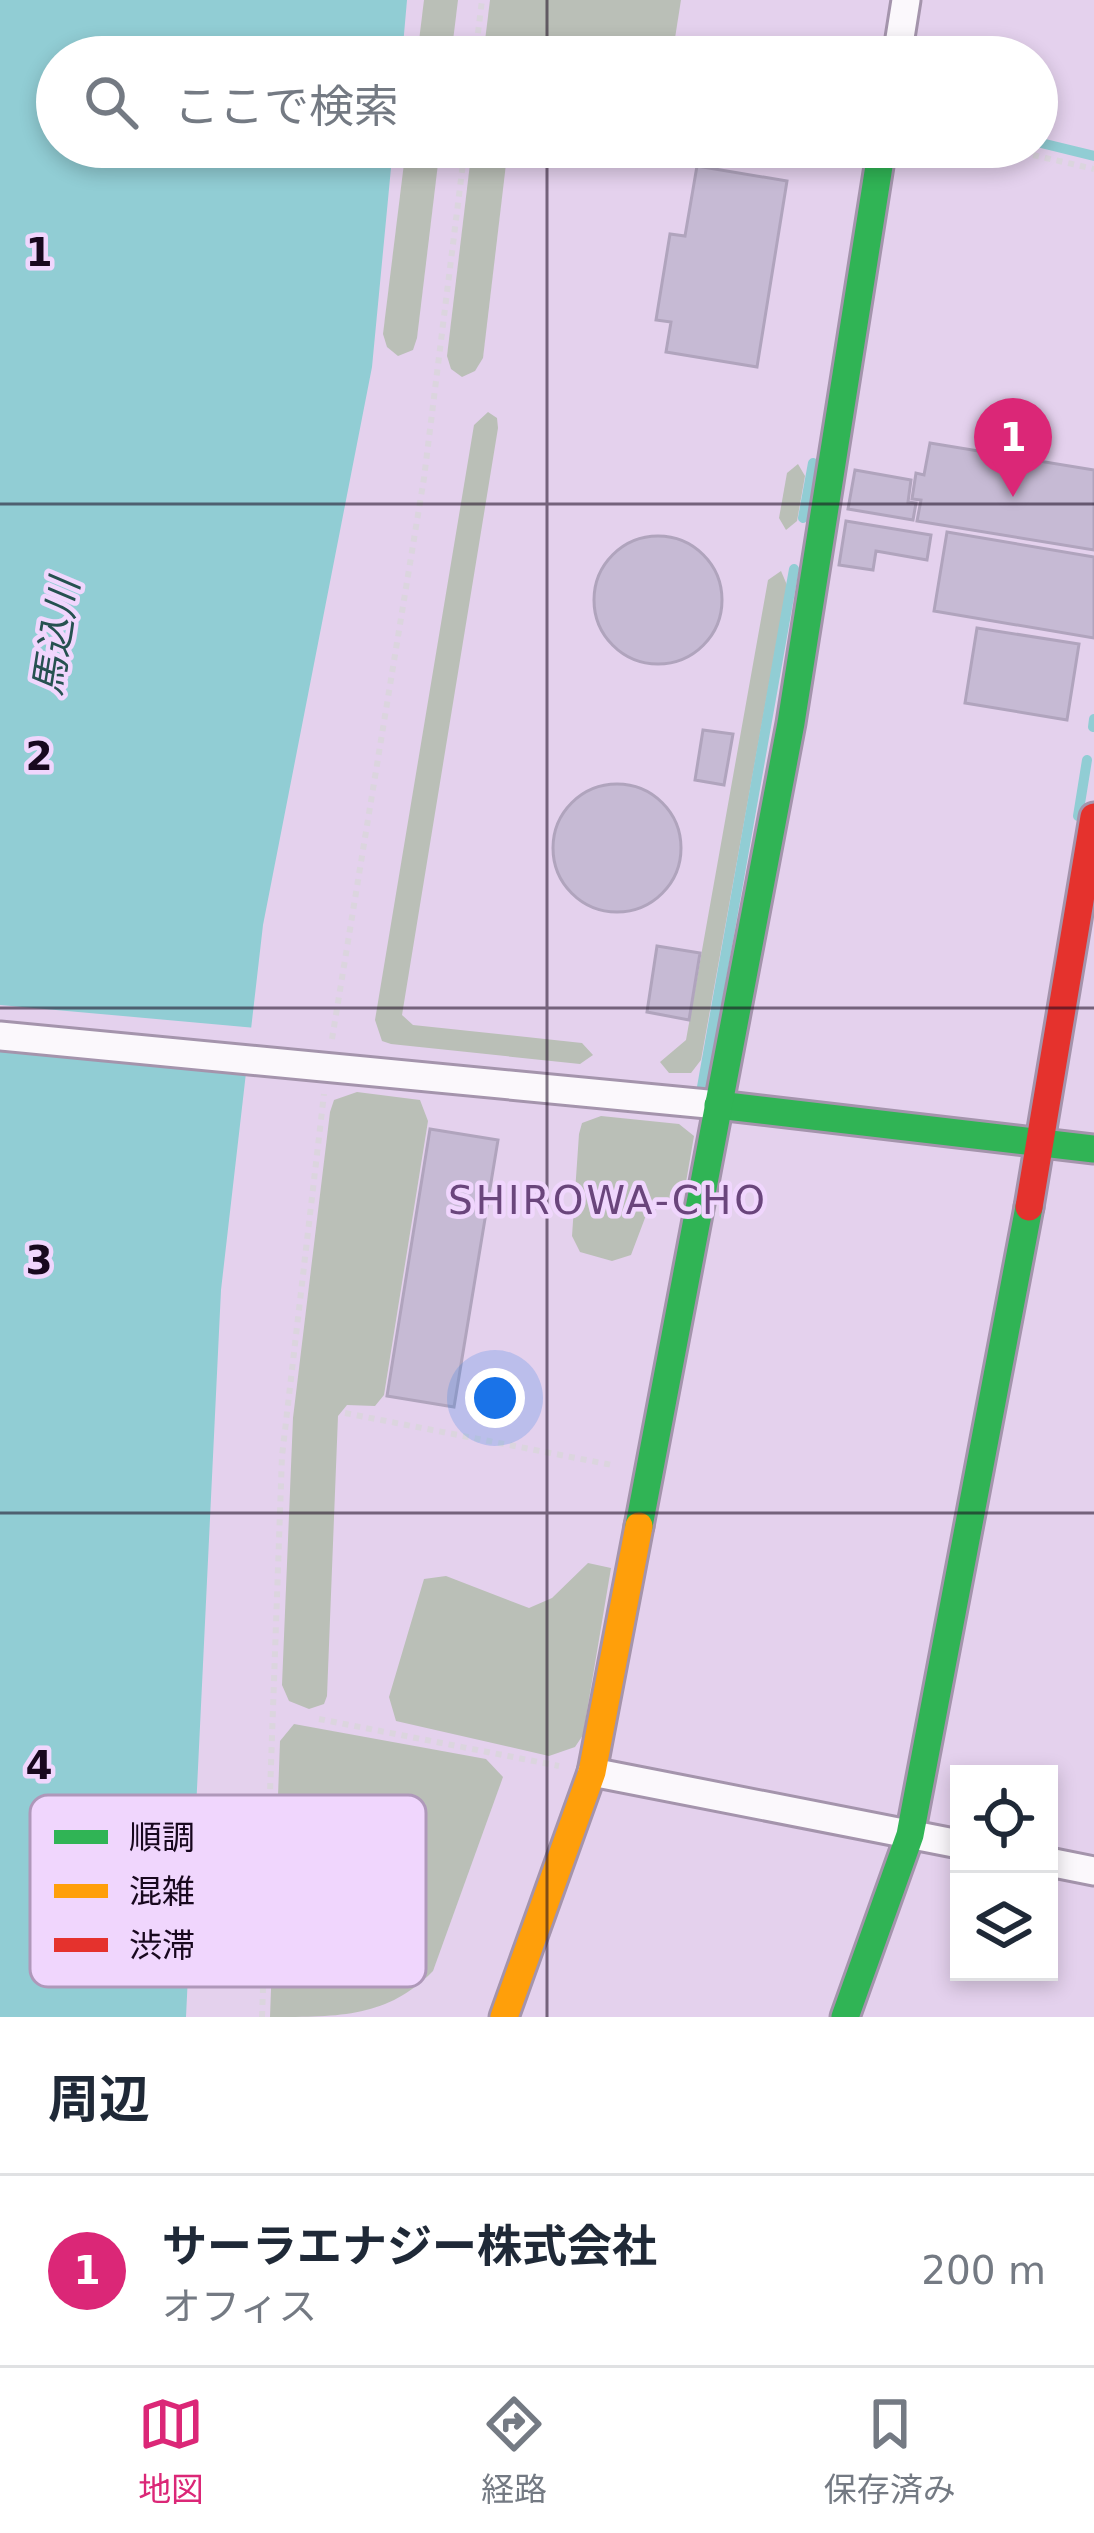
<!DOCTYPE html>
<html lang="ja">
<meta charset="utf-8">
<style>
body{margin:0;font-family:"DejaVu Sans","Noto Sans JP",sans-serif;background:#f6f6f7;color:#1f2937}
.controls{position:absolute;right:36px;bottom:36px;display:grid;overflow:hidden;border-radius:0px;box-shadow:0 6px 18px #0003}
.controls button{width:108px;height:108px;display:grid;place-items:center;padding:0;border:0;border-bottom:3px solid #e0e1e3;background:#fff;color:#1f2937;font:60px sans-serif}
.you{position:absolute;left:495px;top:1398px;width:42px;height:42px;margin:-30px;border:9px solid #fff;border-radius:50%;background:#1a73e8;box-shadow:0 0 0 18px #1a73e833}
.badge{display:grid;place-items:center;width:78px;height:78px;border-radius:50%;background:#db2777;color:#fff;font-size:39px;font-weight:700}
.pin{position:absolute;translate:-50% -99px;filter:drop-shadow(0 3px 6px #0008)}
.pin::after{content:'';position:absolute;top:63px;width:42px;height:36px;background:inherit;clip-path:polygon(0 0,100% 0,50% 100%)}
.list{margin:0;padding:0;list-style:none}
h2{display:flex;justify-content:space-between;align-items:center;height:156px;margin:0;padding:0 48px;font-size:51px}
h2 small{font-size:39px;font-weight:400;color:#747a83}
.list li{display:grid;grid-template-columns:78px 1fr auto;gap:36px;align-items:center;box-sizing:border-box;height:192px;padding:0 48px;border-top:3px solid #e0e1e3}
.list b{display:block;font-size:45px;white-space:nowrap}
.list p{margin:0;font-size:39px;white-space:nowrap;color:#747a83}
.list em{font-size:39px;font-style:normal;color:#747a83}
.icon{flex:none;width:66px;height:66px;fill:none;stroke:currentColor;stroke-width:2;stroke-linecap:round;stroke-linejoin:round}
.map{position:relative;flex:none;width:1094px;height:2017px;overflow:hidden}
.search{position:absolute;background:#fff;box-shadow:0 6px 18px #0003;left:36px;right:36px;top:36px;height:132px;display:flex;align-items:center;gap:30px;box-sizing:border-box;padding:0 42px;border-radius:66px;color:#747a83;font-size:45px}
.sheet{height:348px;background:#fff}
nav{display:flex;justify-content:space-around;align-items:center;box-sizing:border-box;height:168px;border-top:3px solid #e0e1e3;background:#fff;font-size:33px;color:#747a83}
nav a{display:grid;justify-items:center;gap:6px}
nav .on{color:#db2777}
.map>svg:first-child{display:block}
.green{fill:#babfb7}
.water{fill:#91cdd4}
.pier{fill:#e4d1ed}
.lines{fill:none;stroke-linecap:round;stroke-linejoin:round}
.stream{stroke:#91cdd4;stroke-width:10}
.building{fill:#c6bad4;stroke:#b0a4bd;stroke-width:3}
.street-casing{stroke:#a494ac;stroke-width:33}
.fast-casing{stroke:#a494ac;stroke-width:33}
.slow-casing{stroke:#a494ac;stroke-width:33}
.jam-casing{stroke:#a494ac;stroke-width:33}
.path{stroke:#dbd5de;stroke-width:6;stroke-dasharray:6 6;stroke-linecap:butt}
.street{stroke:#fbf8fc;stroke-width:27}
.fast{stroke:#30b455;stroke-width:27}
.slow{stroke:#ff9f0a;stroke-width:27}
.jam{stroke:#e5322d;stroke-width:27}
.grid{fill:none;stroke:#18081e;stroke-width:3;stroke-opacity:0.55}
.labels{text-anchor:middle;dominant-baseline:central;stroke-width:9;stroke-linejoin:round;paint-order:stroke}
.water-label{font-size:39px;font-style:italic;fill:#265150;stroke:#f0d6fd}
.neighbourhood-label{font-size:39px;letter-spacing:3px;fill:#6a457c;stroke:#f0d6fd}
.key{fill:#f0d6fd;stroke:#af98ba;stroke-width:3}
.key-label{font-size:33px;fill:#18081e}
.grid-label{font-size:39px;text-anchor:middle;font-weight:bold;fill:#18081e;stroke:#f0d6fd;stroke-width:9;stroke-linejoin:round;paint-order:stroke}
</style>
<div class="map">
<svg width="1094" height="2017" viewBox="0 0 1094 2017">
<rect width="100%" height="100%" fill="#e4d1ed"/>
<g class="green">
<path d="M424,0H458L451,57H417Z"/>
<path d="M490,0H681L672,57H483Z"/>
<path d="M406,147H440L417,338L413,350L398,356L387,347L383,334Z"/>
<path d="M472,147H508L483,358L475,371L462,377L451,369L447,356Z"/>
<path d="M488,412L497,418L498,428L402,1015L413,1025L582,1043L593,1055L580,1064L391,1044L382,1041L375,1020L474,425Z"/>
<path d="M798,464L805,476L797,521L786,530L779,518L787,473Z"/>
<path d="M781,571L787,585L701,1060L691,1073H669L660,1062L686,1040L768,580Z"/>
<path d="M357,1092L420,1100L428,1121L384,1395L375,1406L347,1405L338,1416L327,1696L324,1704L309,1709L289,1701L282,1685L293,1418L330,1112L334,1100Z"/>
<path d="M601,1116L679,1124L694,1136L685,1188L645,1218L631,1255L612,1261L580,1252L572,1236L579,1134L582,1123Z"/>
<path d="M588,1563L611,1568L583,1735L575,1747L549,1756L396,1721L389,1697L424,1579L446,1576L529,1608L552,1598Z"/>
<path d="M294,1724L486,1759L503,1777L433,1971C388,2017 341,2017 270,2017L280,1741Z"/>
</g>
<path class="water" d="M0,0H407L402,57H57V147H393L372,367L263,925L221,1290L186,2017H0Z"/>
<path class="pier" d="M0,1005L257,1028L252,1071L0,1049Z"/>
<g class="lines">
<g class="stream">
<path d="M1037,142L1094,156"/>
<path d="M803,518L813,463"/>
<path d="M1093,727L1094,719"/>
<path d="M1078,816L1087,760"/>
<path d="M702,1087L794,569"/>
</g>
</g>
<g class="building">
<path d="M697,166L787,181L757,367L666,352L671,322L656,320L670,234L685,236Z"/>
<path d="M930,443L1094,470V550L917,521L921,500L912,499L916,473L924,475Z"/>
<path d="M855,470L911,480L908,502L916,503L913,520L848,509Z"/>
<path d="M846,521L931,535L927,560L876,551L873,570L839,565Z"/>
<path d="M947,532L1094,557V638L934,611Z"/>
<circle cx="658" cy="600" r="64"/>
<path d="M977,628L1079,644L1067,720L965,703Z"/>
<path d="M703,730L733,734L724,785L695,780Z"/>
<circle cx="617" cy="848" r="64"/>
<path d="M657,946L700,953L689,1020L647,1012Z"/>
<path d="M430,1129L498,1140L454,1407L387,1396Z"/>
</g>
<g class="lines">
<defs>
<g id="street">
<path d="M897,57L906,0"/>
<path d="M0,1036L718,1105"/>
<path d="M592,1772L959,1844"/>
<path d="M1049,1862L1094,1871"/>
</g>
<g id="fast">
<path d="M718,1105L1094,1149"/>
<path d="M639,1526L791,723L882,147"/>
<path d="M845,2017L910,1835L1029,1207"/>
</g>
<path id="slow" d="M504,2017L592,1772L639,1526"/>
<path id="jam" d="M1029,1207L1094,817"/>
</defs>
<use href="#street" class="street-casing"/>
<use href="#fast" class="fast-casing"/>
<use href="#slow" class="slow-casing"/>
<use href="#jam" class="jam-casing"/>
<g class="path">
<path d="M475,57L482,0"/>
<path d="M998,147L1094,169"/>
<path d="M332,1039L424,478L465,147"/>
<path d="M345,1413L612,1465"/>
<path d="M319,1719L559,1766"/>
<path d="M262,2017L282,1456L324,1094"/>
</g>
<use href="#street" class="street"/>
<use href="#fast" class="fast"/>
<use href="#slow" class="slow"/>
<use href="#jam" class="jam"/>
</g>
<path class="grid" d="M547,0V57M547,147V2017M0,504H1094M0,1008H1094M0,1513H1094"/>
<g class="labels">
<g class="water-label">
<text transform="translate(56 637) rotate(-81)">馬込川</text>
</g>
<g class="neighbourhood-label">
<text x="608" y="1200">SHIROWA-CHO</text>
</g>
</g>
<rect x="30" y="1795" width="396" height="192" rx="18" class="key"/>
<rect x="54" y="1830" width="54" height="14" fill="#30b455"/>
<rect x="54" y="1884" width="54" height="14" fill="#ff9f0a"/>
<rect x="54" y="1938" width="54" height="14" fill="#e5322d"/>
<g class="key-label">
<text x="129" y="1849">順調</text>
<text x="129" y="1903">混雑</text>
<text x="129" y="1957">渋滞</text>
</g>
<g class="grid-label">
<text x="39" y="266">1</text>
<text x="39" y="770">2</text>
<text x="39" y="1274">3</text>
<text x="39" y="1779">4</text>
</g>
</svg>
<div class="controls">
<button><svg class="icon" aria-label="locate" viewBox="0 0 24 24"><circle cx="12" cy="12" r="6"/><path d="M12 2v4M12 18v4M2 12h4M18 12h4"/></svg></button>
<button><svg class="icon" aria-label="layers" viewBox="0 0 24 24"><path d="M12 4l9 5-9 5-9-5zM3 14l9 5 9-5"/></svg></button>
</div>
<div class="you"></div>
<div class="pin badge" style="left:1013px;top:497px">1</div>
<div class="search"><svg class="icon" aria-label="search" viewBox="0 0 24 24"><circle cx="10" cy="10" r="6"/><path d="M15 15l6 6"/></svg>ここで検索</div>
</div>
<section class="sheet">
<h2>周辺<small></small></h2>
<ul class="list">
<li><span class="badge">1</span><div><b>サーラエナジー株式会社</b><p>オフィス</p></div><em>200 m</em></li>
</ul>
</section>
<nav>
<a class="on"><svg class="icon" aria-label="map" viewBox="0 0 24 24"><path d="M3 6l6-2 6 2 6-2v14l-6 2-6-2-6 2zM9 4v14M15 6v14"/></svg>地図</a>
<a><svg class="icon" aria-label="directions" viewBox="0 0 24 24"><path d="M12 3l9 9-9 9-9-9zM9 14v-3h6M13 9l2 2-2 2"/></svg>経路</a>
<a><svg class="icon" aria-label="saved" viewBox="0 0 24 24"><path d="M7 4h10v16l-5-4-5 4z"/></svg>保存済み</a>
</nav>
